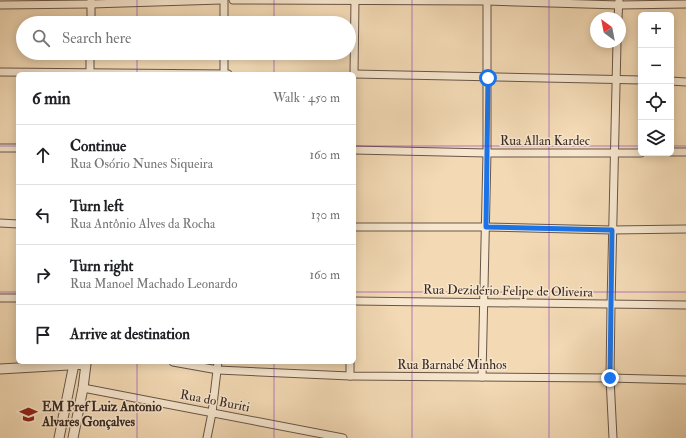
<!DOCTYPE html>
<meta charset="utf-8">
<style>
body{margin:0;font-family:"IM FELL Double Pica",serif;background:#f2f2f2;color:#202124}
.controls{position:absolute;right:12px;top:12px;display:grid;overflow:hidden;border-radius:6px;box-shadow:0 2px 10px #0003}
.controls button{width:36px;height:36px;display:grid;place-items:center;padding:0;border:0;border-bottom:1px solid #e0e0e0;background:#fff;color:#202124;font:20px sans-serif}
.compass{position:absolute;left:590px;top:12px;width:36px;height:36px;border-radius:50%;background:#fff;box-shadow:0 2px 10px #0003;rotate:328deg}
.stop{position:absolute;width:12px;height:12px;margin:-9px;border:3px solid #1a73e8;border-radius:50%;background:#fff}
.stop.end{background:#1a73e8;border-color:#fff;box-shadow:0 1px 4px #0008}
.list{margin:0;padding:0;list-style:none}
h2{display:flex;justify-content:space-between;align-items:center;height:52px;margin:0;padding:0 16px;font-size:17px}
h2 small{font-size:13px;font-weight:400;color:#757577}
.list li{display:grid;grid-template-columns:26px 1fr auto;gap:12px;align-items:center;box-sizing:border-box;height:60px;padding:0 16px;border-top:1px solid #e0e0e0}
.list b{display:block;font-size:15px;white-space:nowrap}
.list p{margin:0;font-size:13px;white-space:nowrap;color:#757577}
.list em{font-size:13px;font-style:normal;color:#757577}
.icon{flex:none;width:22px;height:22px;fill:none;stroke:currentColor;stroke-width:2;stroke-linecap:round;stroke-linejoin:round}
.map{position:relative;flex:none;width:686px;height:438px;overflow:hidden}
.search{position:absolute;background:#fff;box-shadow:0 2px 10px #0003;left:16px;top:16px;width:340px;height:44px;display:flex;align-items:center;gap:10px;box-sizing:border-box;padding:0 14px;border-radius:22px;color:#757577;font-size:15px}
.panel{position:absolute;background:#fff;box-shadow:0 2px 10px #0003;left:16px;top:72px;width:340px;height:292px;border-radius:6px}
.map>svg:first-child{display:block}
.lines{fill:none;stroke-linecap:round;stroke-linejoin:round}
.minor-casing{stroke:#685547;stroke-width:9}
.tertiary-casing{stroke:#685547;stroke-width:11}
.minor{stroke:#f7e7cf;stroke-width:7}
.tertiary{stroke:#f7e7cf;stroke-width:9}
.route{stroke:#1a73e8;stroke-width:5}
.grid{fill:none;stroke:#7b2cbf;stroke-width:1;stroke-opacity:0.55}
.labels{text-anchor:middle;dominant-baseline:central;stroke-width:3;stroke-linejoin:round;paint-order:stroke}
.street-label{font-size:13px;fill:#3a2922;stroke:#f7e7cf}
.poi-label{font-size:13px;font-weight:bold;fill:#3a2922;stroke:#f7e7cf;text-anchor:start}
</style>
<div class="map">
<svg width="686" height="438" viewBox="0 0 686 438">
<rect width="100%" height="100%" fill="#f3dab5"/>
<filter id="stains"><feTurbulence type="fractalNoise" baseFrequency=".005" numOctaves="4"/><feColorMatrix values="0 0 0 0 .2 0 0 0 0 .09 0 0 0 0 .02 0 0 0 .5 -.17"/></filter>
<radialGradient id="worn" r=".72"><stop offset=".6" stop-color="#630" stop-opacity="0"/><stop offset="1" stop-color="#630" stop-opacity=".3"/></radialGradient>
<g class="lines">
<defs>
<g id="minor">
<path d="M233,0L487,1L619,5L686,4"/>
<path d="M0,5L91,4L221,0"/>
<path d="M618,18L619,0"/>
<path d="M91,23V1"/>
<path d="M224,23V0"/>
<path d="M0,72L228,74"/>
<path d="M90,74V53"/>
<path d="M224,74V53"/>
<path d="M354,74L641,80"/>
<path d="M354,74L355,0"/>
<path d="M671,81L686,82"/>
<path d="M0,148H18"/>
<path d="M354,150L487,153H641"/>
<path d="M671,152H686"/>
<path d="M0,223L18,224"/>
<path d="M354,227H485L612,230L686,229"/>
<path d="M0,298H18"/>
<path d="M354,301L686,305"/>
<path d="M173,362L218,370L350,376L610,378L686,380"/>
<path d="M350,376V362"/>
<path d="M482,377L487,153V0"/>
<path d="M83,388L343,438"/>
<path d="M207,438L212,413L218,362"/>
<path d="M613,438L610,378L611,305L617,42"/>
</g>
<g id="tertiary">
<path d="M0,369L86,364L83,388L73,438"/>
<path d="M59,438L74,364"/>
</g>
</defs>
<use href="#minor" class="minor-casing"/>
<use href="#tertiary" class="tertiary-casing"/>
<use href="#minor" class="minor"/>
<use href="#tertiary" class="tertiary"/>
</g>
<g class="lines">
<path class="route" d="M488,78L486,227L612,230L610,378"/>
</g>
<path class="grid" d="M137,0V23M274,0V23M412,0V438M549,0V438M137,53V74M274,53V74M0,146H18M354,146H641M671,146H686M0,292H18M354,292H686M137,362V438M274,362V438"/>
<defs>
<symbol id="school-bare" viewBox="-9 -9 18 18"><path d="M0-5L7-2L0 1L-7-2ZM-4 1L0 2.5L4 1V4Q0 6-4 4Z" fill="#8f2418" stroke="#f7e7cf" stroke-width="2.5" paint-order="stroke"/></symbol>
</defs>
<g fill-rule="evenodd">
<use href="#school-bare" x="16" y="402" width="25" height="25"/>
</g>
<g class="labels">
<g class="street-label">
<text x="545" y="141">Rua Allan Kardec</text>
<text transform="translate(508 291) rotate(1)">Rua Dezidério Felipe de Oliveira</text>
<text x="452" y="365">Rua Barnabé Minhos</text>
<text transform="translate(215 401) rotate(11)">Rua do Buriti</text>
</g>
<g class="poi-label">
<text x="42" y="407">EM Pref Luiz Antonio<tspan x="42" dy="15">Alvares Gonçalves</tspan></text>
</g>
</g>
<rect width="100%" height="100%" filter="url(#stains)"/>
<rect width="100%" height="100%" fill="url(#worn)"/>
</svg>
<div class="controls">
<button>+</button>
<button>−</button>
<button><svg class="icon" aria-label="locate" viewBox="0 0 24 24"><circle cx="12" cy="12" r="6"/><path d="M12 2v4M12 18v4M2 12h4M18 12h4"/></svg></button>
<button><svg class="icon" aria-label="layers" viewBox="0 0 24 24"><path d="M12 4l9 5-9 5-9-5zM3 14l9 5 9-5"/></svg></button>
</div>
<svg class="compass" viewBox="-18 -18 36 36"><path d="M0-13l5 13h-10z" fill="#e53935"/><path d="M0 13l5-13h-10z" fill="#757577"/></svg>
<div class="stop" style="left:488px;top:78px"></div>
<div class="stop end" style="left:610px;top:378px"></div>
<div class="search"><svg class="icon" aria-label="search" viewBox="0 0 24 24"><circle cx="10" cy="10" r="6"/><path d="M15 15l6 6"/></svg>Search here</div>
<section class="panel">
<h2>6 min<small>Walk · 450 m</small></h2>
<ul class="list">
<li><svg class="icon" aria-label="ahead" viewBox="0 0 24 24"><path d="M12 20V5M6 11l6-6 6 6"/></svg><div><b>Continue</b><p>Rua Osório Nunes Siqueira</p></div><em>160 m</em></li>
<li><svg class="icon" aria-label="left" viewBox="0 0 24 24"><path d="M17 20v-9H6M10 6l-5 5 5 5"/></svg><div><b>Turn left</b><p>Rua Antônio Alves da Rocha</p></div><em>130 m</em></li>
<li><svg class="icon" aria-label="right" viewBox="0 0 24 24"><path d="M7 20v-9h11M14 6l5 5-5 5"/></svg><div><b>Turn right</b><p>Rua Manoel Machado Leonardo</p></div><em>160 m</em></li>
<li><svg class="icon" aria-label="arrive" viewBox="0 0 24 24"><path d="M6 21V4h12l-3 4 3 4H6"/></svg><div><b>Arrive at destination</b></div></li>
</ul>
</section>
</div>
